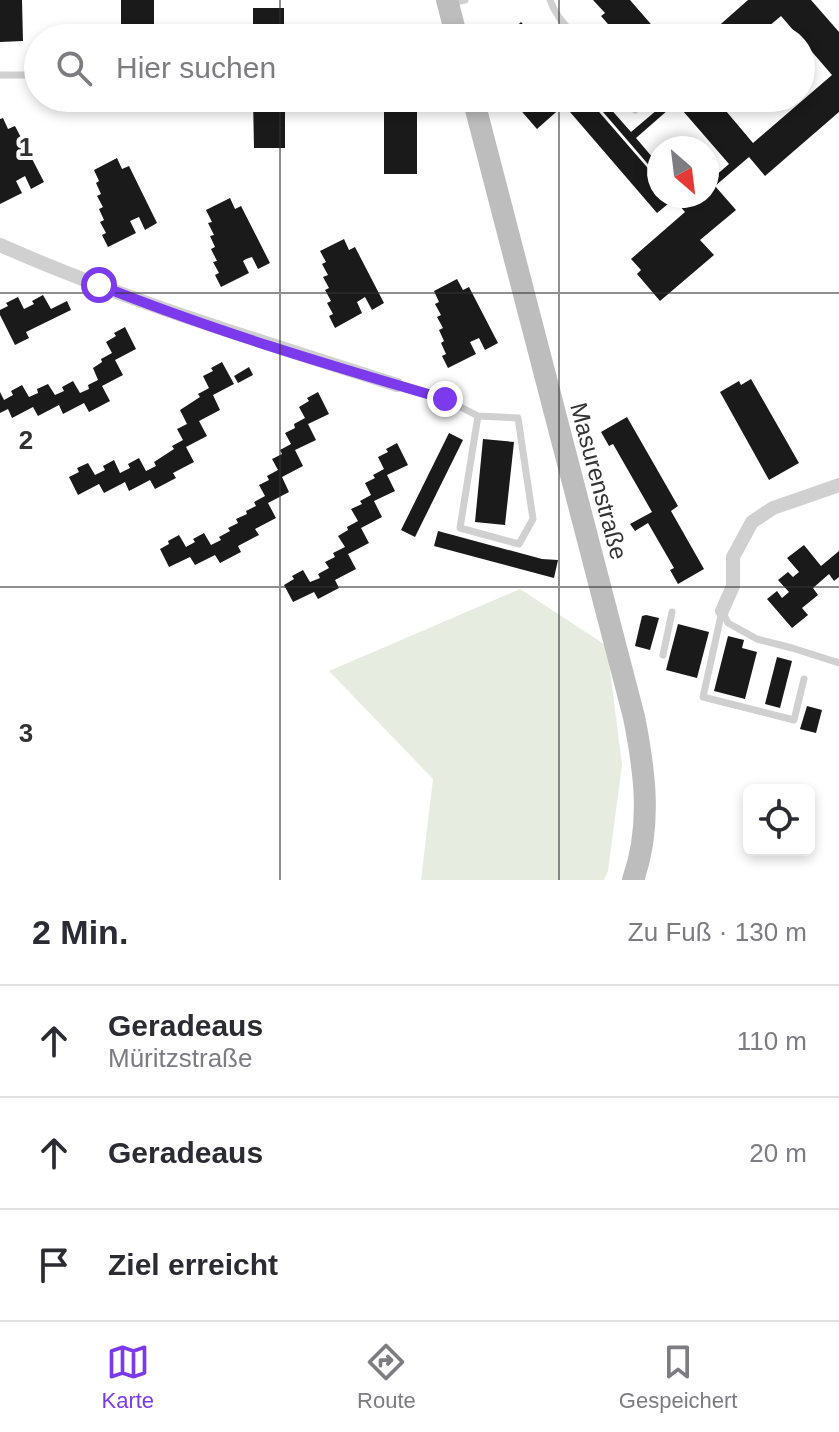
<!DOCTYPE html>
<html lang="de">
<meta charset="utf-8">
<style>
body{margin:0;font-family:Helvetica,sans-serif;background:#f2f2f3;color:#2b2b33}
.controls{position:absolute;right:24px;bottom:24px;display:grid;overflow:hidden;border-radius:12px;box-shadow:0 4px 12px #0003}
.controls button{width:72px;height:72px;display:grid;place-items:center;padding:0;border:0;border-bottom:2px solid #e1e1e2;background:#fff;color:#2b2b33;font:40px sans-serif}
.compass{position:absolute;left:647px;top:136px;width:72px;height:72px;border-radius:50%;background:#fff;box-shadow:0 4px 12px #0003;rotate:152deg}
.stop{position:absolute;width:24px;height:24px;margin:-18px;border:6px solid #7c3aed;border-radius:50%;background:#fff}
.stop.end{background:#7c3aed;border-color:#fff;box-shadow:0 2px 8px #0008}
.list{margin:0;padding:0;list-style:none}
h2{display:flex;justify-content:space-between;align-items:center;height:104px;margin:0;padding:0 32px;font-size:34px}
h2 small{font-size:26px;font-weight:400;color:#7c7c81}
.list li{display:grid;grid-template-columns:52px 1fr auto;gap:24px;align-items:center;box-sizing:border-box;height:112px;padding:0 32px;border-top:2px solid #e1e1e2}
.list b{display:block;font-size:30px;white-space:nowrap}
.list p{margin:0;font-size:26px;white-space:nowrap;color:#7c7c81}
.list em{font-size:26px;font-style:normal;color:#7c7c81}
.icon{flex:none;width:44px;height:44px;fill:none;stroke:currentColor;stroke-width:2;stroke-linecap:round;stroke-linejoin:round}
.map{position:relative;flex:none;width:839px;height:880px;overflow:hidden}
.search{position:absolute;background:#fff;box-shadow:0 4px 12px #0003;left:24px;right:24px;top:24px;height:88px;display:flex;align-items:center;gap:20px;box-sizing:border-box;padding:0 28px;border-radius:44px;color:#7c7c81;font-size:30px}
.sheet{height:440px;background:#fff}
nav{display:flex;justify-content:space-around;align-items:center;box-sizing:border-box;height:112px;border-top:2px solid #e1e1e2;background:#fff;font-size:22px;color:#7c7c81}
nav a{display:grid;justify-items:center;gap:4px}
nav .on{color:#7c3aed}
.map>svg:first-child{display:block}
.green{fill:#e6ecdf}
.building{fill:#1a1a1a}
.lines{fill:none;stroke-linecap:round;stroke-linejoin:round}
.lane{stroke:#d0d0d0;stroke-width:7}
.street{stroke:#d0d0d0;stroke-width:14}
.secondary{stroke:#bdbdbd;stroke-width:22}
.route{stroke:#7c3aed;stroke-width:10}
.grid{fill:none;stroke:#333;stroke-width:2;stroke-opacity:0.55}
.labels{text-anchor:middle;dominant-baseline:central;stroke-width:8;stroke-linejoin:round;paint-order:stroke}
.street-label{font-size:24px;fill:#333;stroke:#fff}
.grid-label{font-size:26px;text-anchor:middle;font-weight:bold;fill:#333;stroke:#fff;stroke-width:8;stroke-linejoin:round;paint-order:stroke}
</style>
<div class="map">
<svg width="839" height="880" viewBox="0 0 839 880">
<rect width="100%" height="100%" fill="#fff"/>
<path class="green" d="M520,589L607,646L622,765L608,871L604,880H421L433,779L329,671Z"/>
<g class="building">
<path d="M0,0H22L23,41L0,42Z"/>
<rect x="121" y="0" width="33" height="38"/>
<path d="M593,0H630L663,38H620L601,16L605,13Z"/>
<path d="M748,0H811L839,32V112L765,176L749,157L715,186L736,210L700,240L714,255L660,301L637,274L641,270L631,259L685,212L680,206L682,204L675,196H685L688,199L692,196H707V183L729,164L676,103L636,138L659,165V177L591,98H601L631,132L671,98H715L753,143L832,75L781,16L755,38H705Z"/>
<rect x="253" y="8" width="31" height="30"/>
<path d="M521,22L535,38H506L507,35Z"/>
<path d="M416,34V38H383V35Z"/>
<path d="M122,98H155V104L122,105Z"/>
<path d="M253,98H285V148H254Z"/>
<rect x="384" y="98" width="33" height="76"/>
<path d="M510,98H587L659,181V196H672L674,199L657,213L564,105L537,129Z"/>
<path d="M3,118L8,129L15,126L44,182L31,189L25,176L16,181L22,193L0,204V119Z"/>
<path d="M117,158L122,169L129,166L157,223L145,230L139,217L130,221L136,233L108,247L102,235L106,233L100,222L104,220L99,209L103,207L97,196L101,194L96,183L99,181L94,170Z"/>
<path d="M230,198L235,209L241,206L270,263L258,269L252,257L246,259L243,261L249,273L221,287L215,275L219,273L213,262L217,261L211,249L215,247L210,236L214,235L208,223L212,222L206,210Z"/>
<path d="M344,239L349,250L355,247L384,303L372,310L365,297L357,302L362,313L335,328L329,316L333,314L327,303L331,301L325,290L329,288L323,277L328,275L322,264L326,262L320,251Z"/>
<path d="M457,279L463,290L469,287L498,343L485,350L479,338L470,342L476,354L448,368L442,356L446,354L441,343L444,341L439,330L443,328L437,317L441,315L435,304L439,302L434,291Z"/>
<path d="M43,295L51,309L67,301L71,310L26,332L29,338L15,345L0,315V310L8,306L6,303L18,297L24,309L34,304L32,301Z"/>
<path d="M125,327L136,349L115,360L123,375L102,386L110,401L89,412L84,403L63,414L59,405L38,416L33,407L12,418L8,409L0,413V392L4,400L13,395L11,391L22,385L29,397L38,393L37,389L48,384L55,395L64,391L62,387L73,381L80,393L89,389L88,385L98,380L93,368L102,362L101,359L112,353L106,342L116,336L114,333Z"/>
<path d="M222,362L234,384L213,395L220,410L199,421L207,436L186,447L194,462L173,473L176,478L155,489L150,480L129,491L125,482L104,493L99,484L78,495L69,477L79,472L77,468L88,463L95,475L105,470L103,466L114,460L120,473L130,468L128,464L139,458L146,471L156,466L154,462L174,449L172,446L183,440L177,429L187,424L180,410L200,397L198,394L209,388L203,376L213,371L211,368Z"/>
<path d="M249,367L253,375L238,383L234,376Z"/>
<path d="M751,379L799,463L769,480L720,392L739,381L741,385Z"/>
<path d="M318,392L329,414L308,424L316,440L295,450L303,466L282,477L289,492L268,503L276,518L255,529L259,535L238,546L241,552L220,563L215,555L195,565L190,557L169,567L160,549L169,544L168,541L179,535L186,547L195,542L193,539L204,533L211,545L221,540L219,537L230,531L228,528L238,523L236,519L247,514L246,511L256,506L254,502L265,496L259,485L269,480L267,476L278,470L272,459L282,454L280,450L291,444L285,433L295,428L294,424L305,418L299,407L309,401L307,398Z"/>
<path d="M627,417L678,506L671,511L704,569L678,584L670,570L674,568L648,523L635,531L630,524L652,512L613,444L609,446L601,432Z"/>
<path d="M449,433L463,440L415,537L401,530Z"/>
<path d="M483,439L514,442L505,525L475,522Z"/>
<path d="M397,443L408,465L387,475L395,491L374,501L382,517L361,528L369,543L348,554L356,569L335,580L339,588L318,599L314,592L293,602L284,585L294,579L292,576L303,570L310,582L320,578L318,574L329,568L325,562L335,557L333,553L345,547L338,536L348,530L347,527L358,521L351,509L362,504L360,501L371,495L365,483L375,478L373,475L384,469L378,457L388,452L386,449Z"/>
<path d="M438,531L542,559L558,560L554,578L434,546Z"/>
<path d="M804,545L821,566L839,551V577L834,581L829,574L813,588L818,595L802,608L808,615L792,628L767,599L777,591L782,598L789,592L778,580L788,572L793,577L799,572L787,558Z"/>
<path d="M646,615L659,618L650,650L635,646L642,616Z"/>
<path d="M678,624L709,632L697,678L666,670Z"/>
<path d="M728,636L744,640L742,648L757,652L745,699L714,691Z"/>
<path d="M777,657L792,661L780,708L765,704Z"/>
<path d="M807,706L822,710L816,733L800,729Z"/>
</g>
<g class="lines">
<g class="lane">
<path d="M550,0C555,15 566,26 576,38"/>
<path d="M450,3L465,0"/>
<path d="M0,75H30"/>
<path d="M626,98L635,110"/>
<path d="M397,385L445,399L478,416L518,418L533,519L519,544L460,528L478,416"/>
<path d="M722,611L703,697L794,720L804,679"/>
<path d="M722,611L728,623L757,639L792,648L839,663"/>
<path d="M663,655L672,612"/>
</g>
<g class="street">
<path d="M0,245C129,302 263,342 397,385"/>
<path d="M722,611L733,586V557L752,522L773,508L839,485"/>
</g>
<g class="secondary">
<path d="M447,0L457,38"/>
<path d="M473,98L634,717C645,772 652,826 633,880"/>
</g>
</g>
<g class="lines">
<path class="route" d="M99,285C211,330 328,365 445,399"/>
</g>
<path class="grid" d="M280,0V38M559,0V38M280,98V880M559,98V880M0,293H839M0,587H839"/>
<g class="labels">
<g class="street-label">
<text transform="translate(599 481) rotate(75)">Masurenstraße</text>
</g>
</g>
<g class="grid-label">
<text x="26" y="156">1</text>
<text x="26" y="449">2</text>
<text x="26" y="742">3</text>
</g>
</svg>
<div class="controls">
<button><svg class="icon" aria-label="locate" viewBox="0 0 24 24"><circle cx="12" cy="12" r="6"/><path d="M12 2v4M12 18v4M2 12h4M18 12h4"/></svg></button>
</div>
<svg class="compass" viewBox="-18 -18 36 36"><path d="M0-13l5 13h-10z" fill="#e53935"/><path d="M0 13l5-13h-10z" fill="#7c7c81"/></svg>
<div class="stop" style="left:99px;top:285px"></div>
<div class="stop end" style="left:445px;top:399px"></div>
<div class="search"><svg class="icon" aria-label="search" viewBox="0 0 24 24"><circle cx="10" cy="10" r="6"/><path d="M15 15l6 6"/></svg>Hier suchen</div>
</div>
<section class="sheet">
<h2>2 Min.<small>Zu Fuß · 130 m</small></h2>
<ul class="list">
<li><svg class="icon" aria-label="ahead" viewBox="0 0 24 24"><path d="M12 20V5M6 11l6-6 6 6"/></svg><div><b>Geradeaus</b><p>Müritzstraße</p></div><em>110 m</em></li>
<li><svg class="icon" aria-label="ahead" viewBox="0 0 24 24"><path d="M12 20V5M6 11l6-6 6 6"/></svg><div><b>Geradeaus</b></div><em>20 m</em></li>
<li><svg class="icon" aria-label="arrive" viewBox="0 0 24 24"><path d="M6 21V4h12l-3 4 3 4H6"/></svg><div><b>Ziel erreicht</b></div></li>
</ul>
</section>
<nav>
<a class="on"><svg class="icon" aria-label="map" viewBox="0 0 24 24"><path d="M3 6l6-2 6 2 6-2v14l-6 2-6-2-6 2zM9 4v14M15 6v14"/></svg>Karte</a>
<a><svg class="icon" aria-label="directions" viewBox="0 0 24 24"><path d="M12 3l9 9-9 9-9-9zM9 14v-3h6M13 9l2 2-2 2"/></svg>Route</a>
<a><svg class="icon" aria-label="saved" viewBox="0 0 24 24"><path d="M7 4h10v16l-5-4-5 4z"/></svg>Gespeichert</a>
</nav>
